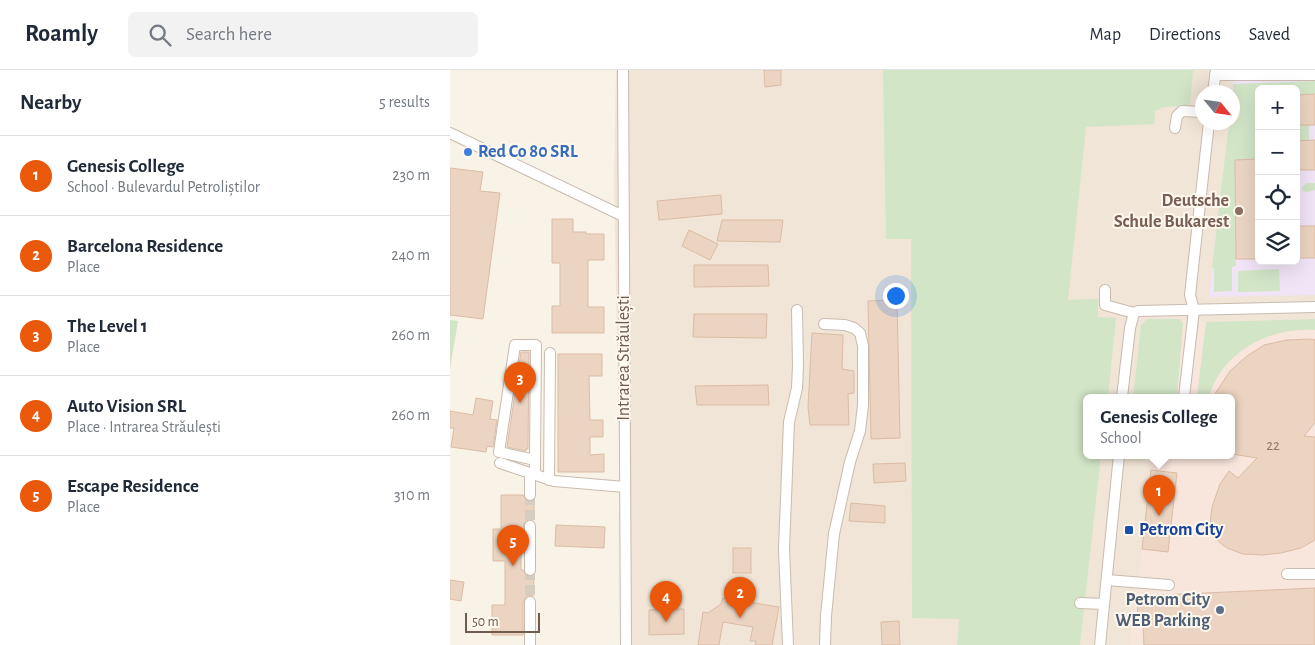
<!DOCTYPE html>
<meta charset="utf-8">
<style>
body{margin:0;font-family:"Alegreya Sans",sans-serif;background:#f2f2f3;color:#1f2937}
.controls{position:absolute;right:15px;top:15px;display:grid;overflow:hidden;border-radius:8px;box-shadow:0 5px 20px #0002}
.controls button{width:45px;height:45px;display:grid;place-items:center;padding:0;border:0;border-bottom:1px solid #e0e1e3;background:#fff;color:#1f2937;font:25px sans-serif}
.compass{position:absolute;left:745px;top:15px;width:45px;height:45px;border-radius:50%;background:#fff;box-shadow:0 5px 20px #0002;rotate:119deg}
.scale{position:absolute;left:15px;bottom:12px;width:75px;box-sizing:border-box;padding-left:5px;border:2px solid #6f5b4f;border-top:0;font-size:14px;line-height:18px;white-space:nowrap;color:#6f5b4f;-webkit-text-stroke:4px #fdf7ed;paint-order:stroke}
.you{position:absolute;left:445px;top:225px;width:18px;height:18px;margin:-12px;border:4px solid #fff;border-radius:50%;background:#1a73e8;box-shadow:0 0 0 8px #1a73e833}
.badge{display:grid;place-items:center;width:32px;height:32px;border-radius:50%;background:#ea580c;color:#fff;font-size:16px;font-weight:700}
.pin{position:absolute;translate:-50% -41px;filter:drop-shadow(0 1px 2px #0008)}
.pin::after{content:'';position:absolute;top:26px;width:18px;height:15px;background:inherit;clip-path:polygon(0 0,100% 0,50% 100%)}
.popup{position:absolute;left:633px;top:324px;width:152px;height:65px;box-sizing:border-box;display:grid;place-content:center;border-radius:8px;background:#fff;filter:drop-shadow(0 1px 4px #0005);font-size:16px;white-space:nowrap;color:#747a83}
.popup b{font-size:19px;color:#1f2937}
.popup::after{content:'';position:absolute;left:50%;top:100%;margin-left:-10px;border:10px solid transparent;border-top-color:#fff}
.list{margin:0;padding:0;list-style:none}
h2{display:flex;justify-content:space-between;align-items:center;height:65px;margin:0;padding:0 20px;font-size:21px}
h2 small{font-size:16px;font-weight:400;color:#747a83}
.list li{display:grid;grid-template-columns:32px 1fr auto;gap:15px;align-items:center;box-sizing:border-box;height:80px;padding:0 20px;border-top:1px solid #e0e1e3}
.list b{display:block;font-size:19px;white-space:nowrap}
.list p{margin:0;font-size:16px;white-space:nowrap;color:#747a83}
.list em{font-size:16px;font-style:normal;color:#747a83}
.icon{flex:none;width:28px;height:28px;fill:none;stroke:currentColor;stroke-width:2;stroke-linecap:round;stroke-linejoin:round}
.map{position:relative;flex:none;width:865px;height:575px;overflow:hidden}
header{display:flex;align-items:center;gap:30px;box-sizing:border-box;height:70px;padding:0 25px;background:#fff;border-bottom:1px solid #e0e1e3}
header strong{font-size:24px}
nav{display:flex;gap:28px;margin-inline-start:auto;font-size:18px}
.search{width:350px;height:45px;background:#f2f2f3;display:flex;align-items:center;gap:12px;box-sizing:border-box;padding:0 18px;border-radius:8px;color:#747a83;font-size:19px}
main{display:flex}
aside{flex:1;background:#fff}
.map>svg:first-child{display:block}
.residential{fill:#f0e5d6;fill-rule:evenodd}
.commercial{fill:#f8e5dc}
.education{fill:#f0e4f6;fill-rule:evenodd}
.green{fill:#d2e5c7}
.building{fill:#ebd4c2;stroke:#dcbba5}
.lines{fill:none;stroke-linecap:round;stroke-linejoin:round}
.minor-tunnel{stroke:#d6cdc1;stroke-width:10;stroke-dasharray:10 5;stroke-linecap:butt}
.minor-casing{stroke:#c9bbae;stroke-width:12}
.minor{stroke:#fff;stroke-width:10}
.shop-dot{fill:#3f7fe0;stroke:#fdf7ed;stroke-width:2}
.education-dot{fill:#8d6e63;stroke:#fdf7ed;stroke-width:2}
.transit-dot{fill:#1a4fb4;stroke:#fdf7ed;stroke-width:2}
.service-dot{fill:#5c6f8a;stroke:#fdf7ed;stroke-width:2}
.labels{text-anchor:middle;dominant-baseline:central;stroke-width:4;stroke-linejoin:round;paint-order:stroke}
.number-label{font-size:15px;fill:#8e796c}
.shop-label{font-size:18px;font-weight:bold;fill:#366cbe;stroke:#fdf7ed;text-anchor:start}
.education-label{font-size:18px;font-weight:bold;fill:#785e54;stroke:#fdf7ed;text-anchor:end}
.street-label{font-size:18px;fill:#6f5b4f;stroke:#fdf7ed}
.transit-label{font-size:18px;font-weight:bold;fill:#164399;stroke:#fdf7ed;text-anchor:start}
.service-label{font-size:18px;font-weight:bold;fill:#4e5e75;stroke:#fdf7ed;text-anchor:end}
</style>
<header>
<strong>Roamly</strong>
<div class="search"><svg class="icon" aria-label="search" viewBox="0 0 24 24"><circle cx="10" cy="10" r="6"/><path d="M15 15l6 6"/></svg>Search here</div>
<nav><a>Map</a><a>Directions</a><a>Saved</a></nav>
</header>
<main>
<aside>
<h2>Nearby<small>5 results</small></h2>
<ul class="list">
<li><span class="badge">1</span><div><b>Genesis College</b><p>School · Bulevardul Petroliștilor</p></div><em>230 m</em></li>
<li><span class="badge">2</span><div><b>Barcelona Residence</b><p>Place</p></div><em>240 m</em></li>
<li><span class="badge">3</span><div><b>The Level 1</b><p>Place</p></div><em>260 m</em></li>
<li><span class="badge">4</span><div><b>Auto Vision SRL</b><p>Place · Intrarea Străulești</p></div><em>260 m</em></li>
<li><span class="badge">5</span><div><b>Escape Residence</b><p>Place</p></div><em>310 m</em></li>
</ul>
</aside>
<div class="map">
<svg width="865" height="575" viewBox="0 0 865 575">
<rect width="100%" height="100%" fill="#f9f3e7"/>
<path class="residential" d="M166,0H865V575H170L169,377L164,111ZM809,19H846V191H809ZM752,22H782V52H752ZM636,327H782V385H636Z"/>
<path class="commercial" d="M697,249H729L756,252L865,249V575H679L692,479L718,482L727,403L701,400L691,385H782V327H683L691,255Z"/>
<path class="education" d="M785,0H865V225L759,227L779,53L782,52V23ZM809,19H846V191H809Z"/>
<g class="green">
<path d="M433,0H743L740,35L714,37L705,41L704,54L636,57L618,230L648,229V247L666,248L658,327H636V385H651L630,575H507L509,549L462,548L461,169H436Z"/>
<path d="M865,11V24L846,25V19H809L808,89L785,90L786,196L782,197V221L764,222V198H762L779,53L782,52L783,14Z"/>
<path d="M846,55H859V70L846,71Z"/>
<path d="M857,113H865V120L858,122L853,121L851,118Z"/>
<path d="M829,199L830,221L788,222V201Z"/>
<path d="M697,249H729L733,253L727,327H683L691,255Z"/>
<path d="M865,249V260C820,257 772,281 759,327H747L756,252Z"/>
<path d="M0,250L8,251L0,299Z"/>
</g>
<g class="building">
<path d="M314,0H331V15L315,17Z"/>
<path d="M865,24V55H846V25Z"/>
<path d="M865,70V100H846V71Z"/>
<path d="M809,89V189H786L785,90Z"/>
<path d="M0,98L33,102L30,121L50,123L33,249L0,245Z"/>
<path d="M271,125L272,144L209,150L207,131Z"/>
<path d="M102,149H123V162H136V164H154V190H138V237H154V263H102V236H110V193H102Z"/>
<path d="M272,150H333L330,172L267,171Z"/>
<rect x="846" y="156" width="19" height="32"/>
<path d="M239,160L268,174L260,190L232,176Z"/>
<path d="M244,195H318L319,216L244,217Z"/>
<path d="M447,230L450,368L421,369L418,231Z"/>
<path d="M244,244H317L316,268L243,267Z"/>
<path d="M362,263L393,265L392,299L404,301V323L398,324L399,355H360L358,337Z"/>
<path d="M860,269L865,270V353L854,366L865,367V470L851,478L831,483L813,485L793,484L777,478L769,472L763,465L760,454L762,437L770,414L779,401L788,408L807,388L782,384V327H763L780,301L797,286L814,275L837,270Z"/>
<path d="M71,282H79L78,379H76V381L57,377Z"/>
<path d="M108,284H152V306H139L140,350H153V367H140V385L154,384V402H108Z"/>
<path d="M318,315L319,335H247L245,316Z"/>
<path d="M26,328L43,331L40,349L47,350L43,377L37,376L36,382L1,377L4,358H0V341L23,345Z"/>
<path d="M455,393L456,411L424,413L423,394Z"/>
<path d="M701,400L727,403L718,482L692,479Z"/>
<path d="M51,425H73L77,431L84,430V450L80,449L74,453L73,477H71V500H73L77,506H84L83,526H77L73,532V565H42V535H55V491H43V459H51Z"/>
<path d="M401,433L435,436V453L399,451Z"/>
<path d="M106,455L155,457L154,478L105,476Z"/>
<rect x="283" y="478" width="18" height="25"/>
<path d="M0,510L14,512L11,531L0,529Z"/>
<path d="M865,518V575H694L693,555H686L689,526Z"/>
<path d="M273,528L329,537L322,575H305L306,571H300L303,557L273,552L269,575H248L253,542L258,543L271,534Z"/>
<path d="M234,539V564L199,565V540Z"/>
<path d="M449,551L450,575H432L431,552Z"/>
</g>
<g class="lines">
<g class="minor-tunnel">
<path d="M80,425V456"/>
<path d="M80,500V532"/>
</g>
<defs>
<g id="minor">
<path d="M173,0L176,575"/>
<path d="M765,5H865"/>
<path d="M763,22L766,0"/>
<path d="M725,58L727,46L732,41L752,42"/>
<path d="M0,63L173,146"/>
<path d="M655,220V235L684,243"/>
<path d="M374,254L395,255L404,258L410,263L413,276V335L410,361L400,392L384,464L376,546L375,575"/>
<path d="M672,327L680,258L684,243L688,241L865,237"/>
<path d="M734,327L744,240L740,225L759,52"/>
<path d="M50,393L104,411L175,417"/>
<path d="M85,405V390L86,275H65L49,382L85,390"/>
<path d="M99,410L100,283"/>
<path d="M80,425V404"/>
<path d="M80,500V456"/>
<path d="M837,504H865"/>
<path d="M657,510L719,515"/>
<path d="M630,533L654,534"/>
<path d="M80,575V532"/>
<path d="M338,575L334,479L339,352L347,318L348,295L347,240"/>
<path d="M650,575L669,385"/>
</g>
</defs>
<use href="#minor" class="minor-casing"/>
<use href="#minor" class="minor"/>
</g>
<circle class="shop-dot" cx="18" cy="82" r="5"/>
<circle class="education-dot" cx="789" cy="141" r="5"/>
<rect class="transit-dot" x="674" y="455" width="10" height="10" rx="2.5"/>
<circle class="service-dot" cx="770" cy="540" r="5"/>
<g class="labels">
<g class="number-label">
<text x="823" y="375">22</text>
</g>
<g class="shop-label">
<text x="28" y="82">Red Co 80 SRL</text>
</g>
<g class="education-label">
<text x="779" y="131">Deutsche<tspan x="779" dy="21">Schule Bukarest</tspan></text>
</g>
<g class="street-label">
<text transform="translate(174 288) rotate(-90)">Intrarea Străulești</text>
</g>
<g class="transit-label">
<text x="689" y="460">Petrom City</text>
</g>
<g class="service-label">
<text x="760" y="530">Petrom City<tspan x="760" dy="21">WEB Parking</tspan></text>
</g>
</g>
</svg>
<div class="controls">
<button>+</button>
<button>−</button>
<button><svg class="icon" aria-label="locate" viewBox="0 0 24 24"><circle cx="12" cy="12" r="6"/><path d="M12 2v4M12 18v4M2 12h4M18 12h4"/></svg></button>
<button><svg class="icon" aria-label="layers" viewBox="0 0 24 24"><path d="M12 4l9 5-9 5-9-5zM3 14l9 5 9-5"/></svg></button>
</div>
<svg class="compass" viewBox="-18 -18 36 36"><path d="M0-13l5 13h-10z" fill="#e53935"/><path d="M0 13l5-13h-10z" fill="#747a83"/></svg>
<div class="scale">50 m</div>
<div class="you"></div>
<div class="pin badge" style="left:709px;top:446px">1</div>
<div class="popup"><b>Genesis College</b>School</div>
<div class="pin badge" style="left:290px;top:548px">2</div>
<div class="pin badge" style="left:70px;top:333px">3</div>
<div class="pin badge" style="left:216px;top:552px">4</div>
<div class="pin badge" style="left:63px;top:496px">5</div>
</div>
</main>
